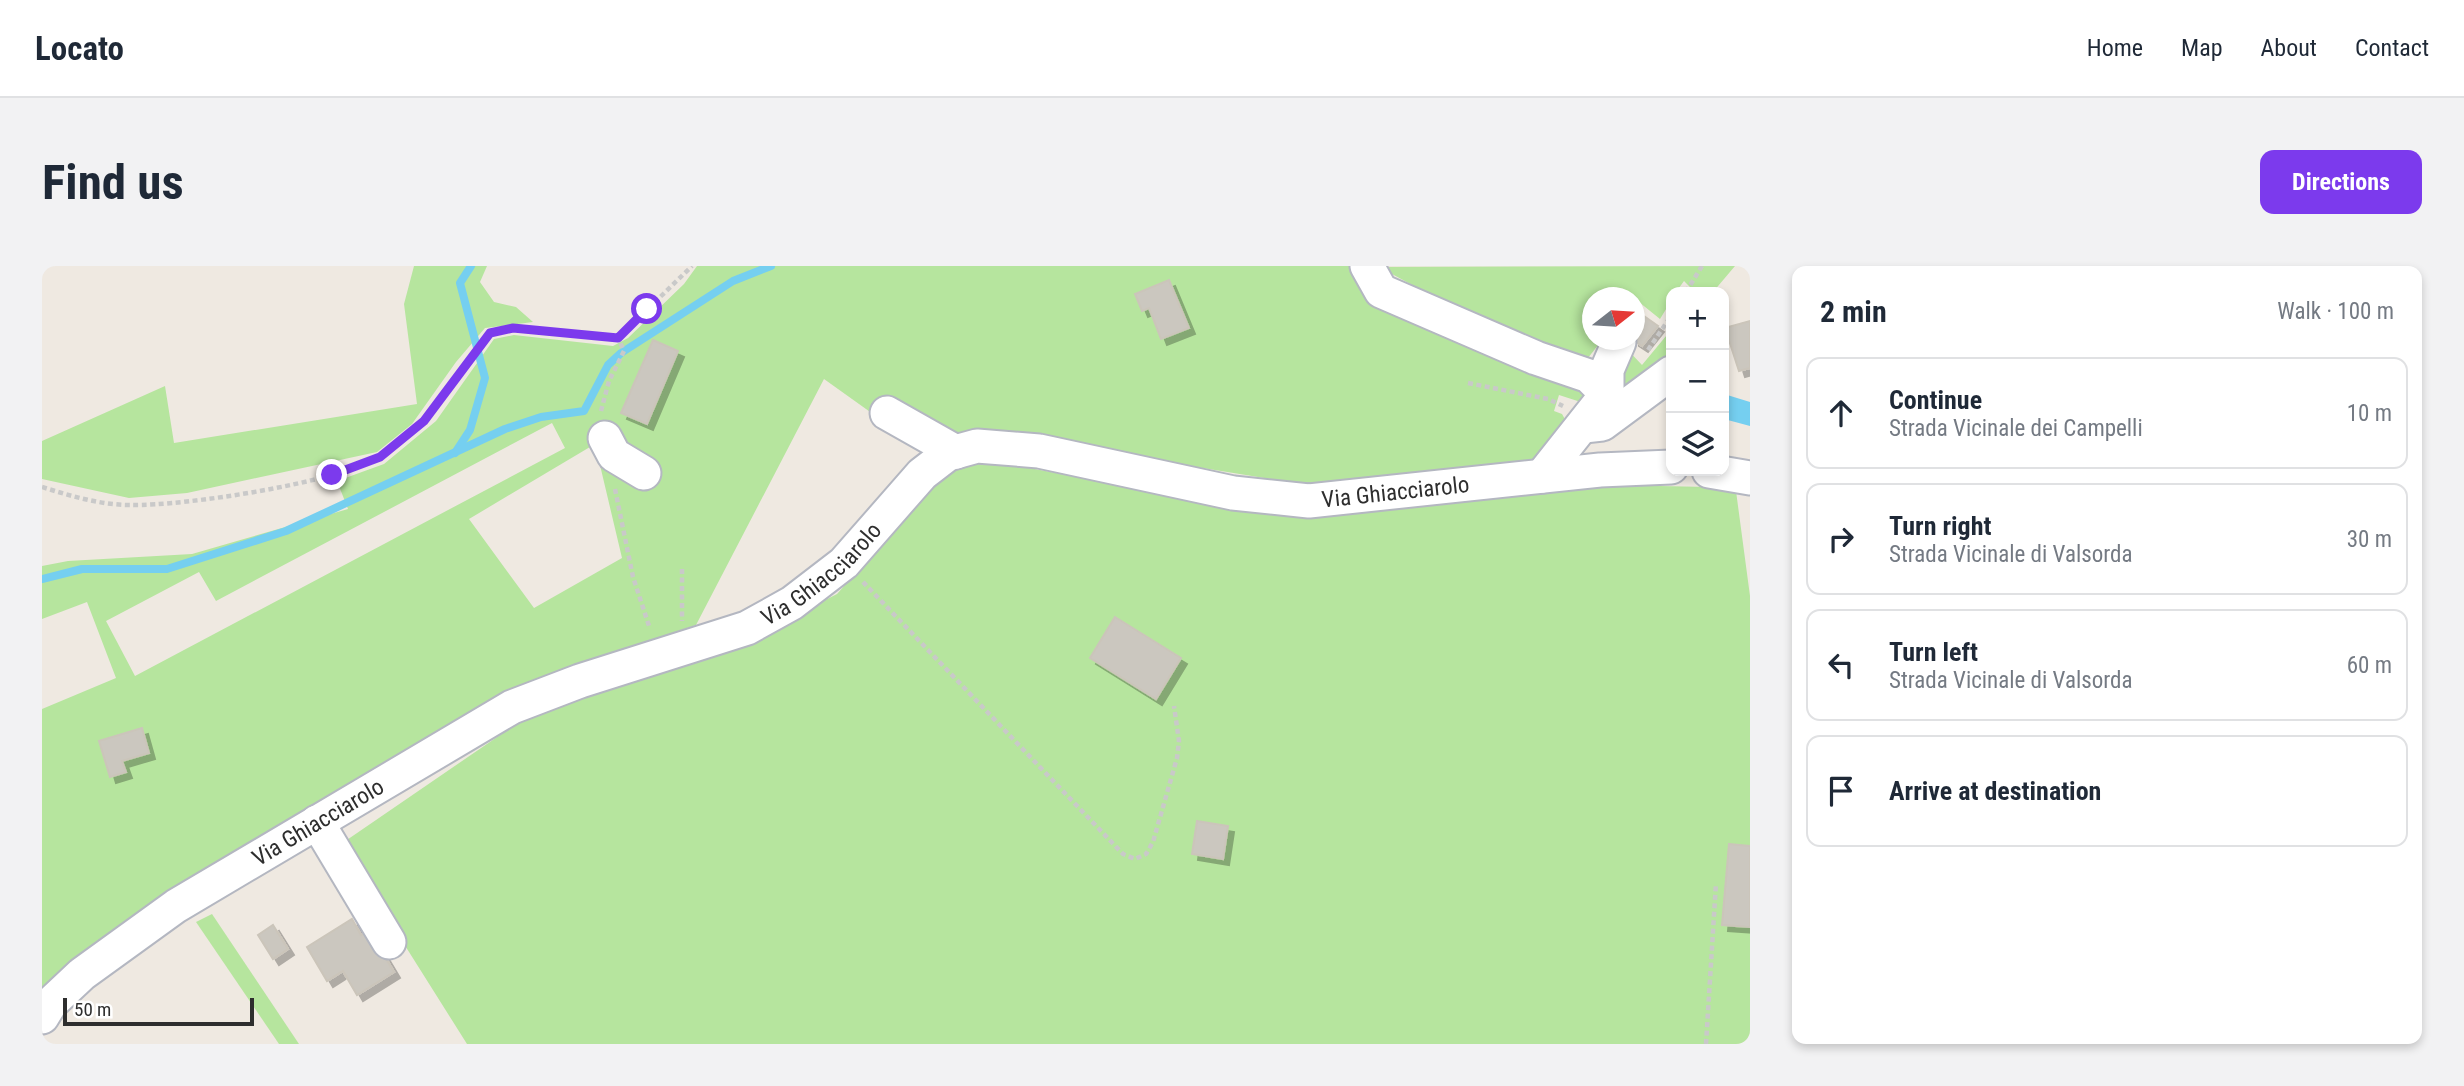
<!DOCTYPE html>
<meta charset="utf-8">
<style>
body{margin:0;font-family:"Roboto Condensed",sans-serif;background:#f2f2f3;color:#1f2937}
.controls{position:absolute;right:21px;top:21px;display:grid;overflow:hidden;border-radius:14px;box-shadow:0 4px 10px #0003}
.controls button{width:63px;height:63px;display:grid;place-items:center;padding:0;border:0;border-bottom:2px solid #e0e1e3;background:#fff;color:#1f2937;font:35px sans-serif}
.compass{position:absolute;left:1540px;top:21px;width:63px;height:63px;border-radius:50%;background:#fff;box-shadow:0 4px 10px #0003;rotate:73deg}
.scale{position:absolute;left:21px;bottom:18px;width:191px;box-sizing:border-box;padding-left:7px;border:4px solid #2e2e2e;border-top:0;font-size:19px;line-height:24px;white-space:nowrap;color:#2e2e2e;-webkit-text-stroke:5px #fff;paint-order:stroke}
.stop{position:absolute;width:21px;height:21px;margin:-16px;border:5px solid #7c3aed;border-radius:50%;background:#fff}
.stop.end{background:#7c3aed;border-color:#fff;box-shadow:0 2px 7px #0008}
.list{margin:0;padding:0;list-style:none}
h2{display:flex;justify-content:space-between;align-items:center;height:91px;margin:0;padding:0 28px;font-size:30px}
h2 small{font-size:23px;font-weight:400;color:#747a83}
.list li{display:grid;grid-template-columns:46px 1fr auto;gap:21px;align-items:center;box-sizing:border-box;height:112px;margin:0 14px 14px;padding:0 14px;border:2px solid #e0e1e3;border-radius:14px}
.list b{display:block;font-size:26px;white-space:nowrap}
.list p{margin:0;font-size:23px;white-space:nowrap;color:#747a83}
.list em{font-size:23px;font-style:normal;color:#747a83}
.icon{flex:none;width:38px;height:38px;fill:none;stroke:currentColor;stroke-width:2;stroke-linecap:round;stroke-linejoin:round}
.map{position:relative;flex:none;width:1708px;height:778px;overflow:hidden;border-radius:14px}
header{display:flex;align-items:center;gap:42px;box-sizing:border-box;height:98px;padding:0 35px;background:#fff;border-bottom:2px solid #e0e1e3}
header strong{font-size:33px}
nav{display:flex;gap:38px;margin-inline-start:auto;font-size:24px}
.intro{display:flex;align-items:center;justify-content:space-between;box-sizing:border-box;height:168px;padding:0 42px}
h1{margin:0;font-size:49px}
.button{padding:18px 32px;border-radius:14px;background:#7c3aed;color:#fff;font-size:24px;font-weight:700}
main{display:flex;gap:42px;padding:0 42px}
aside{flex:1;background:#fff;border-radius:14px;box-shadow:0 4px 10px #0003}
.map>svg:first-child{display:block}
.green{fill:#b6e59e;fill-rule:evenodd}
.water{fill:#75cff0}
.lines{fill:none;stroke-linecap:round;stroke-linejoin:round}
.stream{stroke:#75cff0;stroke-width:8}
.building{fill:#cbc7bf;stroke:#cbc5ba;stroke-width:2;filter:url(#shadow)}
.minor-casing{stroke:#b4b7c1;stroke-width:37}
.path{stroke:#c9c9c9;stroke-width:4.5;stroke-dasharray:5 3.5;stroke-linecap:butt}
.minor{stroke:#fff;stroke-width:33}
.route{stroke:#7c3aed;stroke-width:9}
.labels{text-anchor:middle;dominant-baseline:central;stroke-width:6;stroke-linejoin:round;paint-order:stroke}
.street-label{font-size:23px;fill:#2e2e2e;stroke:#fff}
</style>
<header>
<strong>Locato</strong>
<nav><a>Home</a><a>Map</a><a>About</a><a>Contact</a></nav>
</header>
<div class="intro"><h1>Find us</h1><a class="button">Directions</a></div>
<main>
<div class="map">
<svg width="1708" height="778" viewBox="0 0 1708 778">
<defs>
<filter id="shadow"><feDropShadow dx="6" dy="6" stdDeviation="0" flood-color="#0004"/></filter>
</defs>
<rect width="100%" height="100%" fill="#efe9e1"/>
<g class="green">
<path d="M372,0H445L438,16L452,36L474,41L491,56L443,62L414,96L370,158L335,186L145,227L87,232L0,213V175L123,120L132,177L375,138L362,38Z"/>
<path d="M655,0H1315L1545,119L1548,139L1517,129L1512,145L1520,148L1524,155L1493,202L1260,218L969,171L880,183L782,113L654,359L604,376L545,402L0,738V443L74,412L45,336L0,353V300L26,295L150,288L306,243L295,215L342,198L394,155L452,73L472,69L571,80L586,72L642,18ZM510,157L523,182L93,410L64,355L157,306L174,335ZM553,178L580,292L492,342L427,253Z"/>
<path d="M1693,0L1671,26H1653L1642,15L1634,26H1629V35L1618,53L1592,32H1550V74H1560L1546,92L1446,60L1337,1Z"/>
<path d="M1629,64V93L1559,149L1582,80L1600,99Z"/>
<path d="M945,194L1184,239L1524,218L1665,221L1694,225L1708,330V778H425L299,578L493,445L711,371L795,328L891,221L919,201Z"/>
<path d="M170,648L257,778H237L154,656Z"/>
</g>
<path class="water" d="M1682,128L1708,136V160L1682,153Z"/>
<g class="lines">
<g class="stream">
<path d="M413,187L428,164L443,112L418,17L429,0"/>
<path d="M0,313L40,303H125L244,265L463,163L499,151L542,145L566,99L579,87L691,15L729,0"/>
</g>
</g>
<g class="building">
<path d="M1127,14L1147,62L1119,73L1107,42L1100,45L1093,28Z"/>
<path d="M1592,43L1616,60L1600,80L1591,74Z"/>
<path d="M1708,55V102L1697,105L1683,62Z"/>
<path d="M611,74L636,85L605,158L579,147Z"/>
<path d="M1073,351L1139,392L1114,433L1048,392Z"/>
<path d="M100,462L107,487L80,495L84,506L68,511L57,475Z"/>
<path d="M1155,555L1186,560L1181,593L1150,588Z"/>
<path d="M1687,578L1708,580V661L1680,659Z"/>
<path d="M310,653L319,669L327,664L352,706L315,729L301,705L285,715L265,681Z"/>
<path d="M231,659L246,683L231,693L216,669Z"/>
</g>
<g class="lines">
<defs>
<g id="minor">
<path d="M1325,0L1339,25L1494,92L1547,110L1565,128"/>
<path d="M845,147L914,186"/>
<path d="M1542,160L1560,158L1629,107"/>
<path d="M563,172L572,189L602,207"/>
<path d="M1667,205L1708,212"/>
<path d="M1500,210L1565,128V104L1577,76"/>
<path d="M275,556L347,676"/>
<path id="s1" d="M0,751L8,738L40,708L134,640L470,441L538,415L705,362L750,337L802,297L880,208L906,188L935,180L997,185L1191,227L1267,235L1558,204L1629,201"/>
</g>
</defs>
<use href="#minor" class="minor-casing"/>
<g class="path">
<path d="M1644,26L1660,0"/>
<path d="M576,72L650,0"/>
<path d="M1606,84L1629,50"/>
<path d="M1426,117L1506,133L1521,140"/>
<path d="M559,145L567,115L582,85L576,72"/>
<path d="M0,221C29,230 58,239 89,239C142,240 296,217 339,190C386,160 414,110 448,67L471,63L576,72"/>
<path d="M573,223L591,311L608,363"/>
<path d="M640,303V355"/>
<path d="M821,316L1081,588L1093,593L1104,588L1111,576L1135,492L1137,475L1132,440"/>
<path d="M1664,778L1674,617"/>
</g>
<use href="#minor" class="minor"/>
</g>
<g class="lines">
<path class="route" d="M290,209L338,191L382,155L448,67L471,62L576,72L605,43"/>
</g>
<g class="labels">
<g class="street-label">
<text stroke="none"><textPath href="#s1" startOffset="1536">Via Ghiacciarolo</textPath></text>
<text stroke="none"><textPath href="#s1" startOffset="906">Via Ghiacciarolo</textPath></text>
<text stroke="none"><textPath href="#s1" startOffset="340">Via Ghiacciarolo</textPath></text>
</g>
</g>
</svg>
<div class="controls">
<button>+</button>
<button>−</button>
<button><svg class="icon" aria-label="layers" viewBox="0 0 24 24"><path d="M12 4l9 5-9 5-9-5zM3 14l9 5 9-5"/></svg></button>
</div>
<svg class="compass" viewBox="-18 -18 36 36"><path d="M0-13l5 13h-10z" fill="#e53935"/><path d="M0 13l5-13h-10z" fill="#747a83"/></svg>
<div class="scale">50 m</div>
<div class="stop" style="left:605px;top:43px"></div>
<div class="stop end" style="left:290px;top:209px"></div>
</div>
<aside>
<h2>2 min<small>Walk · 100 m</small></h2>
<ul class="list">
<li><svg class="icon" aria-label="ahead" viewBox="0 0 24 24"><path d="M12 20V5M6 11l6-6 6 6"/></svg><div><b>Continue</b><p>Strada Vicinale dei Campelli</p></div><em>10 m</em></li>
<li><svg class="icon" aria-label="right" viewBox="0 0 24 24"><path d="M7 20v-9h11M14 6l5 5-5 5"/></svg><div><b>Turn right</b><p>Strada Vicinale di Valsorda</p></div><em>30 m</em></li>
<li><svg class="icon" aria-label="left" viewBox="0 0 24 24"><path d="M17 20v-9H6M10 6l-5 5 5 5"/></svg><div><b>Turn left</b><p>Strada Vicinale di Valsorda</p></div><em>60 m</em></li>
<li><svg class="icon" aria-label="arrive" viewBox="0 0 24 24"><path d="M6 21V4h12l-3 4 3 4H6"/></svg><div><b>Arrive at destination</b></div></li>
</ul>
</aside>
</main>
